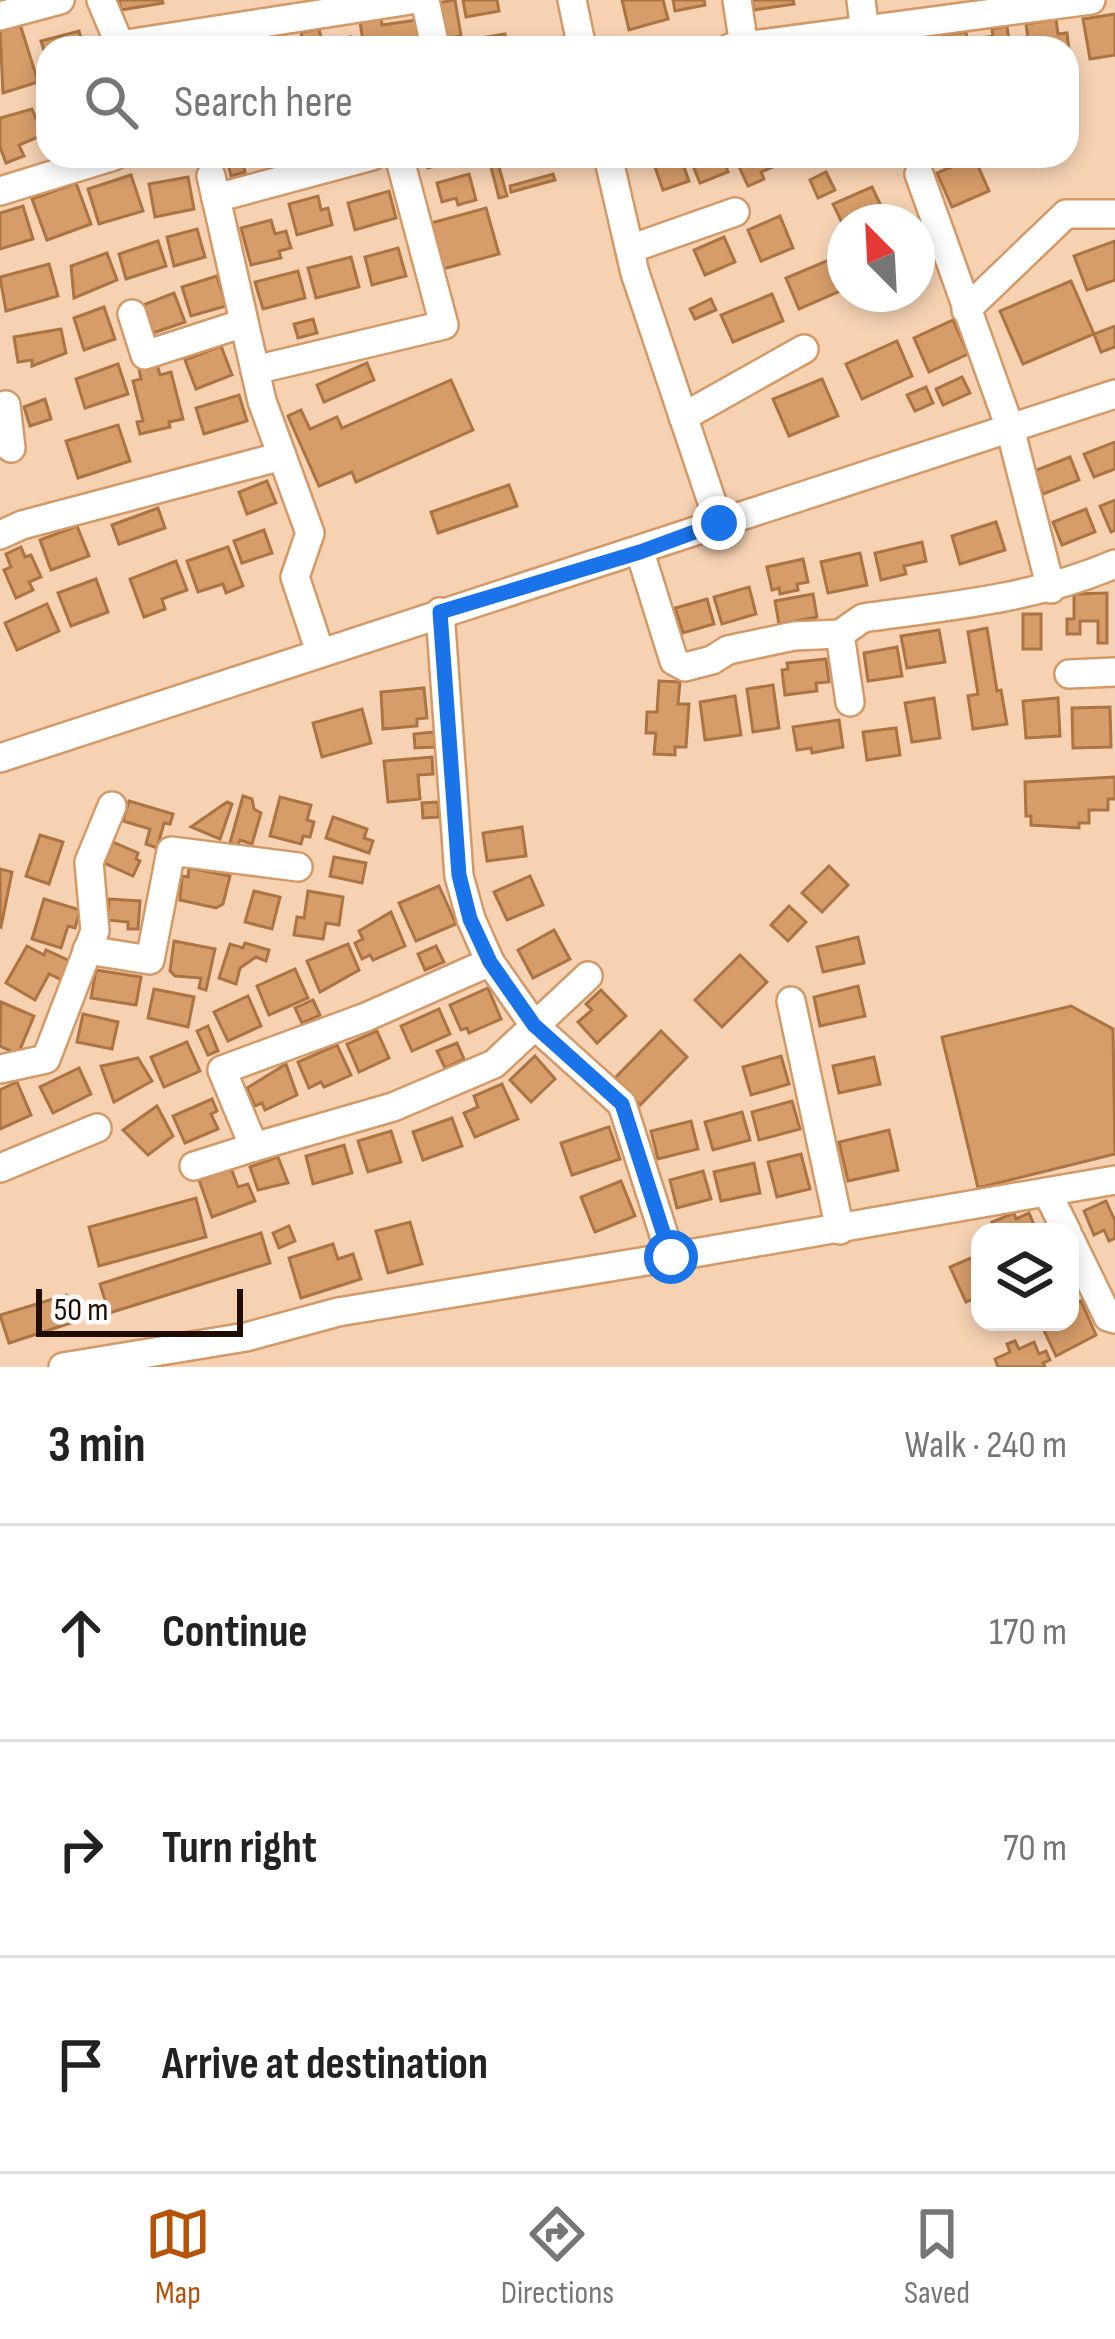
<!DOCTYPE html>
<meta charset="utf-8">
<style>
body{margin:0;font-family:"Sofia Sans Condensed",sans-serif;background:#f2f2f2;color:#222}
.controls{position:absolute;right:36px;bottom:36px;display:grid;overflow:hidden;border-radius:24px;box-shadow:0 6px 18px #0003}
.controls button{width:108px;height:108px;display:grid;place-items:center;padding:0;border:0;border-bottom:3px solid #e0e0e0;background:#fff;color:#222;font:60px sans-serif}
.compass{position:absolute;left:827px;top:204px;width:108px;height:108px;border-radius:50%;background:#fff;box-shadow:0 6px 18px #0003;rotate:336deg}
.scale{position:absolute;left:36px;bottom:30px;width:207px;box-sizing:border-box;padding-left:12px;border:6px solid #200c00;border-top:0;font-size:33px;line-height:42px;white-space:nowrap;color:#200c00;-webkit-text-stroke:9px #fafafa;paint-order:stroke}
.stop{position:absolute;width:36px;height:36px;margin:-27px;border:9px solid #1a73e8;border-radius:50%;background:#fff}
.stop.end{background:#1a73e8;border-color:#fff;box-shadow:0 3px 12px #0008}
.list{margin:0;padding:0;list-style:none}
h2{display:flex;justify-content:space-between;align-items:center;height:156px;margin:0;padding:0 48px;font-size:51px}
h2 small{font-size:39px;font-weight:400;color:#767676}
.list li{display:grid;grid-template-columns:78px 1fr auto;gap:36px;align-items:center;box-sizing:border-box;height:216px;padding:0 48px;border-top:3px solid #e0e0e0}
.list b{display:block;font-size:45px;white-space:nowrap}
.list em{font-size:39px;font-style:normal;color:#767676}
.icon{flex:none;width:66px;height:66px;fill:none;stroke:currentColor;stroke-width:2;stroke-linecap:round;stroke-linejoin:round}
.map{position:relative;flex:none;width:1115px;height:1367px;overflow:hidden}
.search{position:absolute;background:#fff;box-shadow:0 6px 18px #0003;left:36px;right:36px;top:36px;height:132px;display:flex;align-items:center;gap:30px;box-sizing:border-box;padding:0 42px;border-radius:36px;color:#767676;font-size:45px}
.sheet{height:804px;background:#fff}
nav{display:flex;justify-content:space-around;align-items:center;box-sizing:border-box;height:168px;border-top:3px solid #e0e0e0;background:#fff;font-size:33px;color:#767676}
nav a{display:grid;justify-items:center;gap:6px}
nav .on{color:#b45309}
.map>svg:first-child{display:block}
.building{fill:#d69c69;stroke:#ab7442;stroke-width:3}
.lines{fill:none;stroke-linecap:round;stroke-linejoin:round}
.minor-casing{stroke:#d39967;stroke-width:32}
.minor{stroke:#fff;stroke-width:27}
.route{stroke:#1a73e8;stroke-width:15}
</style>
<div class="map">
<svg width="1115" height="1367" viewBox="0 0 1115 1367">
<rect width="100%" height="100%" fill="#f6d2b3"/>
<g class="building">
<path d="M119,0H162L163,3L121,10Z"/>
<path d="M455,0L461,36L443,39L437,3Z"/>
<path d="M463,0H497L499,11L466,17Z"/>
<path d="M622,0H663L668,19L629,30Z"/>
<path d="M673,0H704L705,5L675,11Z"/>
<path d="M752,0H793L794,4L754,10Z"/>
<path d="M1115,14V55L1090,59L1083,19Z"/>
<path d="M381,18L382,25L417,20L422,48H364L360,22Z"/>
<path d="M1056,19L1058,34L1067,33L1070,59L1067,60V48H1020L1019,39L1028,38L1026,24Z"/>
<path d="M20,24L38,82L3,93L0,31Z"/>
<path d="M1007,26L1010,48H977L975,39L993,36L992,29Z"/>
<path d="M319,29L322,41L351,37L353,48H304L301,32Z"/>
<path d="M79,31L84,48H48V63L41,41Z"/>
<path d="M966,32L968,48H943L941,35Z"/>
<path d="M505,34L507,48H457L456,42Z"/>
<path d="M283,35L285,48H240L239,42Z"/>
<path d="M32,109L43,135L19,145L24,156L6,163L0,147V118Z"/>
<path d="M241,156L245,172L231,176L227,159Z"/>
<path d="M425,156H472L428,168Z"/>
<path d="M488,156H496L507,196L499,198Z"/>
<path d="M651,156H680L689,181L663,190Z"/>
<path d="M689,156H722L728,172L700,183Z"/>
<path d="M734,156H791L792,159L761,172L764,179L748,186Z"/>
<path d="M974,157L989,191L952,207L937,173Z"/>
<path d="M826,172L835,190L818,198L810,180Z"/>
<path d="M469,174L476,200L458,205L456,198L442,202L437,183Z"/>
<path d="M553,174L555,180L511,192L510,186Z"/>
<path d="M131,175L143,211L99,224L88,189Z"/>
<path d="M188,177L194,209L155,217L149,184Z"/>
<path d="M76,183L91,224L47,240L32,199Z"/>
<path d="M872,187L883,210L856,222H845L844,227L833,204Z"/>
<path d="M389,191L396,218L355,230L348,203Z"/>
<path d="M318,196L321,210L328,208L332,225L297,235L289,204Z"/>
<path d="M23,206L33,239L0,249V213Z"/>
<path d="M486,208L499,254L443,269L431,223Z"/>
<path d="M780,216L793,248L761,261L748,230Z"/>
<path d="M271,220L275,234L286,231L291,248L279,251L281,258L251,265L241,228Z"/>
<path d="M197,229L205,257L174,266L167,237Z"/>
<path d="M724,237L735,262L705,275L694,250Z"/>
<path d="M158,241L166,266L126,279L119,254Z"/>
<path d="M1115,241V280L1087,290L1074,256Z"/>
<path d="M398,248L406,276L372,285L365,257Z"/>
<path d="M107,253L117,280L74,298L71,266Z"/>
<path d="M351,257L359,287L316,298L308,268Z"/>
<path d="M836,257L845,289L799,309L786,278Z"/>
<path d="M49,264L58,296L6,311L0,277Z"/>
<path d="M298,271L305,298L263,309L255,282Z"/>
<path d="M217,276L226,306L191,316L182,287Z"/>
<path d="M1071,281L1094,334L1023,364L1000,311Z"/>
<path d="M174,293L185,322L153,333L143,305Z"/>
<path d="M772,294L783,321L733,342L721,315Z"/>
<path d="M711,299L716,310L695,319L690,309Z"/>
<path d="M104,307L115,339L84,350L74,318Z"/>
<path d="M313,319L317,333L298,338L294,324Z"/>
<path d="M953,320L968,354L929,372L914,338Z"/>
<path d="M1115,326V347L1101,352L1094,334Z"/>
<path d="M61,329L66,353L32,366V360L18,362L14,337Z"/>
<path d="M897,341L912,376L862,399L846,364Z"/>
<path d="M221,346L232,375L196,389L185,360Z"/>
<path d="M367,363L374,380L324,402L317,385Z"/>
<path d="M118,364L128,394L85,408L76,379Z"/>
<path d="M157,364L160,375L171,372L183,419L169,422L170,427L140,434L137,422L143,421L133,381L141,379L139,369Z"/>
<path d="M962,377L970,393L943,405L936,389Z"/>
<path d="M822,379L838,416L789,436L773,399Z"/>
<path d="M451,380L473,430L356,482L352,472L319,486L288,416L301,410L310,429L337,417L342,428Z"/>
<path d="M926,387L933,403L915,411L907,395Z"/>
<path d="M239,395L247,421L204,434L196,408Z"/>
<path d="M45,399L51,419L30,426L24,407Z"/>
<path d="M118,425L130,461L78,478L66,441Z"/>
<path d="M1115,442V469L1094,477L1084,454Z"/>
<path d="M1070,457L1079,480L1043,494L1034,471Z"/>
<path d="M267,481L276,503L247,514L239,492Z"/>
<path d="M509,485L517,506L438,533L431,512Z"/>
<path d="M1115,500V530L1111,532L1100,506Z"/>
<path d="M158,508L165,528L119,544L112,525Z"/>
<path d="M1086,509L1095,532L1062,545L1053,522Z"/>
<path d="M996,522L1005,550L960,564L952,536Z"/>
<path d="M77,526L89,556L51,570L40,540Z"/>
<path d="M264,530L272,553L242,563L234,541Z"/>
<path d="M922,542L926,561L904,566L906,574L881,580L875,553Z"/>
<path d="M21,547L25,557L31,555L41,577L29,582L33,590L16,598L4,570L11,567L6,554Z"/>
<path d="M228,547L243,586L226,593L223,584L198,592L187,561Z"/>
<path d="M860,553L867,585L828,593L821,562Z"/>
<path d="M803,559L808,582L797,584L798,590L780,594L779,588L772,590L767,567Z"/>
<path d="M176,561L187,590L162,599L165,609L144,617L130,579Z"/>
<path d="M96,579L108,612L71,626L58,593Z"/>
<path d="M749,587L756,614L722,624L714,597Z"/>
<path d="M1107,593V643H1098V621H1080V634H1067V619H1074V594Z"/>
<path d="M813,594L817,617L779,624L775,601Z"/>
<path d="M707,599L714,624L683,633L675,608Z"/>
<path d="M47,604L59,631L17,650L5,623Z"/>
<rect x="1023" y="614" width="18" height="35"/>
<path d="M987,628L997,691L1001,690L1007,724L973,729L968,696L978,694L968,632Z"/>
<path d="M939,630L945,662L907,668L901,636Z"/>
<path d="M897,647L902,676L868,681L864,653Z"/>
<path d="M826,659L829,682L816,683L817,691L785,695L782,670L788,669L787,663Z"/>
<path d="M659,681L680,682L678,704H689L686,747H675V755L654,754L656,733H646L647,712H657Z"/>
<path d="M773,685L779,728L753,732L747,689Z"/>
<path d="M424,688L427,718L417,719V726L383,729L381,692Z"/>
<path d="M735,696L741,735L705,740L700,702Z"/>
<path d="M934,698L940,738L912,742L905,703Z"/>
<path d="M1058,698L1060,736L1026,738L1023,701Z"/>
<path d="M1110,707L1111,747L1073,748L1072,708Z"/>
<path d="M362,709L371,743L322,757L313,723Z"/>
<path d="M839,720L843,747L812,753L811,748L797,750L793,727Z"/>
<path d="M896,728L900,755L867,760L863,732Z"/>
<path d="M434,732L435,747L415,748L414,734Z"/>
<path d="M432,757L433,774L418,775L420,799L388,802L384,761Z"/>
<path d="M1115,777V799H1108V810H1089V823H1079V828L1031,825V816H1026L1025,782Z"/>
<path d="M243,796L252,799L254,809L261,813L252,844L240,840L238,845L230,843Z"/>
<path d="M280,797L311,805L307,820L314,822L310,837L303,836L301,844L270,836Z"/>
<path d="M129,801L173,814L170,824L164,823L157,848L146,844L150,829L123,821Z"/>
<path d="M227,802L232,804L220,839L191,827Z"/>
<path d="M438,802L439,817L423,818L422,803Z"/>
<path d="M333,817L367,829L364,838L373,841L369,853L326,838Z"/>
<path d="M522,827L526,856L487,861L483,833Z"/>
<path d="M40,835L63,842L49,884L26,876Z"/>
<path d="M113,842L138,853L136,859L140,861L133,876L104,863Z"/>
<path d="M334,857L366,863L362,883L330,876Z"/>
<path d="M829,866L848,885L822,912L802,893Z"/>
<path d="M189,868L230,876L223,904L216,908L180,900L182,876L188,877Z"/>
<path d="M0,869L12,872L1,927L0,926Z"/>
<path d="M530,876L543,905L507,920L494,892Z"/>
<path d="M439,886L456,924L416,941L399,903Z"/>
<path d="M254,891L280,897L272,929L245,922Z"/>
<path d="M308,891L343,897L339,925L326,923L323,939L294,935L297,917L304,918Z"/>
<path d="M44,899L80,910L75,928L68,926L61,948L32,939Z"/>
<path d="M109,899L140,901L138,929H128V922L107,920Z"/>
<path d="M789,906L806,922L788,941L771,925Z"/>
<path d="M391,912L405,946L373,960L370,955L362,959L355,943L363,939L359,931Z"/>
<path d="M554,930L570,959L533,978L518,950Z"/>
<path d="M858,937L864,963L823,972L817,947Z"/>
<path d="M174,941L215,949L206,990L199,988L201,978L175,976L170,971Z"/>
<path d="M245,943L269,950L266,961L256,957L240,968L236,984L219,978L230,944L243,948Z"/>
<path d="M348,944L359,970L320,992L307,961Z"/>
<path d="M27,946L44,955L46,950L70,961L62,980L49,974L35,1000L6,983Z"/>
<path d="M436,946L444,962L425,970L418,954Z"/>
<path d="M740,955L767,982L722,1027L695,1000Z"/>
<path d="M295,969L308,998L269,1015L257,986Z"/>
<path d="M96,970L141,977L136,1005L91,998Z"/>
<path d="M858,986L865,1016L820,1026L814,997Z"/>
<path d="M488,988L501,1019L469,1033L467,1028L461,1030L450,1005Z"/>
<path d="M154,989L194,997L188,1027L148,1018Z"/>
<path d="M601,990L626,1016L597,1043L578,1022L592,1010L586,1004Z"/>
<path d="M248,996L261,1026L228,1041L214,1012Z"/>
<path d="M313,1000L320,1015L302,1023L295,1008Z"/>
<path d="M1,1002L34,1016L18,1054L0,1046Z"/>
<path d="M1071,1006L1113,1029L1115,1154L978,1188L942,1037Z"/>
<path d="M439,1009L450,1034L412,1051L401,1026Z"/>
<path d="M83,1014L118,1022L112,1049L77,1042Z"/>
<path d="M208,1026L218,1051L208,1055L197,1031Z"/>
<path d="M377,1031L389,1058L359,1072L347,1044Z"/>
<path d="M661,1031L687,1057L640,1105L614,1079Z"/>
<path d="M187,1042L200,1071L164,1087L151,1057Z"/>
<path d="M457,1043L464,1059L445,1068L437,1051Z"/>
<path d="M337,1045L351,1075L324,1087L321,1082L309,1088L298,1062Z"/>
<path d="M535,1056L555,1079L531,1102L510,1080Z"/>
<path d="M781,1056L789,1084L751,1095L743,1067Z"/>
<path d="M874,1057L880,1084L839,1093L833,1066Z"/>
<path d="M138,1058L152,1081L114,1102L101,1066Z"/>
<path d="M286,1064L297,1095L265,1110L262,1103L255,1106L247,1088Z"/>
<path d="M79,1068L91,1094L53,1113L40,1087Z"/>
<path d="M17,1082L31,1115L0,1129V1090Z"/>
<path d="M502,1084L518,1119L475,1137L464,1113L478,1107L474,1096Z"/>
<path d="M212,1099L217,1111L211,1114L218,1129L185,1143L173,1116Z"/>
<path d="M792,1101L800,1129L759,1140L752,1112Z"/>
<path d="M157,1106L173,1136L148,1155L123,1130Z"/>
<path d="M742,1112L750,1140L713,1150L705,1122Z"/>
<path d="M452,1118L462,1146L423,1160L413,1132Z"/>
<path d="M691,1121L698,1149L658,1159L651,1131Z"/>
<path d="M609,1127L620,1159L572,1175L561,1143Z"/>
<path d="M889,1130L898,1170L848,1181L839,1142Z"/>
<path d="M391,1131L401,1162L368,1172L358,1141Z"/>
<path d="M344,1145L352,1173L313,1184L306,1156Z"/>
<path d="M801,1154L810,1189L777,1197L768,1162Z"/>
<path d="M278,1157L288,1183L258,1190L250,1167Z"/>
<path d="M754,1163L760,1193L721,1201L714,1172Z"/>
<path d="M231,1168L238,1187L248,1184L255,1201L212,1217L199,1180Z"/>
<path d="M703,1171L711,1199L677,1208L670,1180Z"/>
<path d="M621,1181L635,1216L595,1232L581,1197Z"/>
<path d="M196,1198L206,1237L99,1266L89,1227Z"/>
<path d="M1106,1201L1115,1221V1238L1109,1241L1104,1230L1094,1235L1084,1211Z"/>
<path d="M1014,1213L1016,1219L1029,1213L1037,1232H997L992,1222Z"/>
<path d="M410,1222L422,1264L388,1273L376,1231Z"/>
<path d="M289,1226L295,1241L279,1248L273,1233Z"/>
<path d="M261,1233L270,1263L109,1313L100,1284Z"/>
<path d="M333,1244L338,1259L353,1254L361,1279L301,1298L289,1258Z"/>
<path d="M980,1254V1296L966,1302L950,1267Z"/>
<path d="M66,1295L74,1322L9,1343L0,1315Z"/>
<path d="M1081,1301L1096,1335L1056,1356L1040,1322H1070V1305Z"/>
<path d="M1015,1341L1019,1349L1034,1342L1039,1354L1046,1351L1050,1360L1043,1363L1045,1367H998L995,1359L1010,1352L1007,1344Z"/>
</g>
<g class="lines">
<defs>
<g id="minor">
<path d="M101,0L120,45L411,0"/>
<path d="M425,0L433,37"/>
<path d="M572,0L582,48"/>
<path d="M737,0L744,46"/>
<path d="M861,0L865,32"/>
<path d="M0,16L60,0"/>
<path d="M730,48L1091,0"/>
<path d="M608,156L635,273L719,523"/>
<path d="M919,174L1010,428L1051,589"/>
<path d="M211,176L262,401L310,533L295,577L320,652"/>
<path d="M0,191L114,156"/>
<path d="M216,198L372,156"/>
<path d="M630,249L735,212"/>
<path d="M966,310L1066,214H1115"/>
<path d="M132,314L145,355L244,323"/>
<path d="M255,370L444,325L399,156"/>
<path d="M6,405L11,448"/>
<path d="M683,417L804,349"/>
<path d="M0,535L22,525L282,456"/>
<path d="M640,552L674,661L685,667L712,660L728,650L794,636L840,634L863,618C949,606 1034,599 1115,564"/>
<path d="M440,612L459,876L471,919L490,962L534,1025L622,1104L671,1257L1115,1180"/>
<path d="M840,634L850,702"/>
<path d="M1069,674L1115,672"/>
<path d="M0,758L1115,394"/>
<path d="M87,950L150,960L171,851L298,867"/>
<path d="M490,962L366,1017L222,1070L254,1147L393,1107L494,1064L588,976"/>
<path d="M791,1001L840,1230"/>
<path d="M0,1069L46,1059L95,931L89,862L112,806"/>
<path d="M194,1166L254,1147"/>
<path d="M0,1168L97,1128"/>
<path d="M1047,1192L1067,1232"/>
<path d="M1070,1239L1108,1317L1115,1319"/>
<path d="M63,1367L246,1337L338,1312L671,1257"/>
</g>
</defs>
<use href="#minor" class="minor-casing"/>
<use href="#minor" class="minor"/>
</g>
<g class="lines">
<path class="route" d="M671,1257L622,1104L534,1025L490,962L470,919L459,875L440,612L640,552L719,523"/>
</g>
</svg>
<div class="controls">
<button><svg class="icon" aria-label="layers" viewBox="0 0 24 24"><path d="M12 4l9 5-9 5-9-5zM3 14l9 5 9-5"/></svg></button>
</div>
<svg class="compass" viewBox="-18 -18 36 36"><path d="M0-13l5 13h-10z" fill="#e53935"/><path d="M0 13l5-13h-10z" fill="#767676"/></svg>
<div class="scale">50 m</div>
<div class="stop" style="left:671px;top:1257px"></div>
<div class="stop end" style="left:719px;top:523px"></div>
<div class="search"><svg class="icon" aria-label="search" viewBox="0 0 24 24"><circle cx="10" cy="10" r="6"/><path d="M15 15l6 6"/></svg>Search here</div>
</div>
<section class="sheet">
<h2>3 min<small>Walk · 240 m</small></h2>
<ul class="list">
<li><svg class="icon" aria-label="ahead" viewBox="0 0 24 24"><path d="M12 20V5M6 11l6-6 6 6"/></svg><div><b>Continue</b></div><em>170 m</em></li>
<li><svg class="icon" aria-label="right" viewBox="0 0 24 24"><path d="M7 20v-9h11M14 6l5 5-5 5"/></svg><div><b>Turn right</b></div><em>70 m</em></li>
<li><svg class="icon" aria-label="arrive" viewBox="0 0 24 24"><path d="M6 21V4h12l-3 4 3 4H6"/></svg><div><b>Arrive at destination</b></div></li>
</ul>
</section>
<nav>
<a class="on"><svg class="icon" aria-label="map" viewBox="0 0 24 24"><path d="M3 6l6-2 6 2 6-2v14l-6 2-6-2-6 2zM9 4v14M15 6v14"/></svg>Map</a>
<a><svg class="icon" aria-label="directions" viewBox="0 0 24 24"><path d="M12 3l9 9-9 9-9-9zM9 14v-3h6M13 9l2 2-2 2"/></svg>Directions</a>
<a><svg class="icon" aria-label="saved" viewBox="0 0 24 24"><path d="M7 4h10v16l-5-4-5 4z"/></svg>Saved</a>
</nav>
